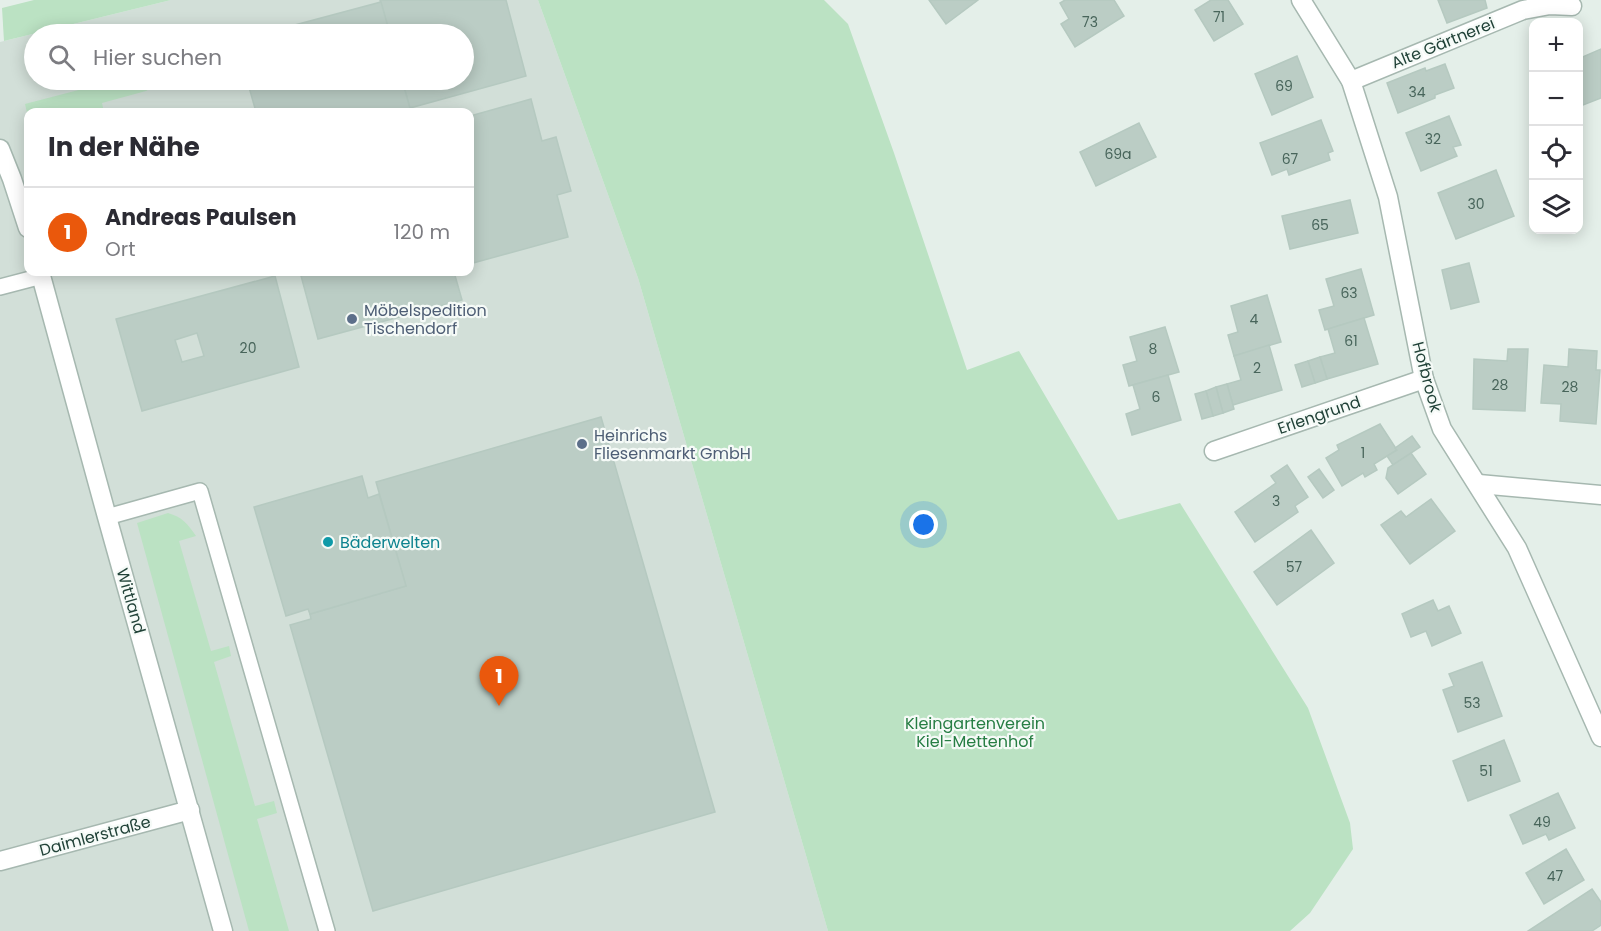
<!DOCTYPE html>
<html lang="de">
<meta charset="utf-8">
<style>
body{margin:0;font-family:Poppins,sans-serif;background:#f7f7f7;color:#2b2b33}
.controls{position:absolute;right:18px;top:18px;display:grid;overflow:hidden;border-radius:12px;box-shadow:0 3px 15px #0003}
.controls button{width:54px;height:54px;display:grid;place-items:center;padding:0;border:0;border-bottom:2px solid #e1e1e2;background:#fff;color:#2b2b33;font:30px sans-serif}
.you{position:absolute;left:924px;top:525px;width:21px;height:21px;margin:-15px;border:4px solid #fff;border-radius:50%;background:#1a73e8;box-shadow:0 0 0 9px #1a73e833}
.badge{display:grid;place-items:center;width:39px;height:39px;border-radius:50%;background:#ea580c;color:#fff;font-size:20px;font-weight:700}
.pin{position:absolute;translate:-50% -50px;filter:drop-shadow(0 2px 3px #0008)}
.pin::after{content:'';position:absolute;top:32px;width:21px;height:18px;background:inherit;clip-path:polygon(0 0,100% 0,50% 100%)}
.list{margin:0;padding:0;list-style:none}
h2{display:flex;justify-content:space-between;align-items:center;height:78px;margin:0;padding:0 24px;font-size:26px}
h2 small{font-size:20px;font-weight:400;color:#7c7c81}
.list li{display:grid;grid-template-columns:39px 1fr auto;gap:18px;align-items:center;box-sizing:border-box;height:90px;padding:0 24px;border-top:2px solid #e1e1e2}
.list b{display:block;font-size:22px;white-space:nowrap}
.list p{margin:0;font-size:20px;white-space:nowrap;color:#7c7c81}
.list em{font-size:20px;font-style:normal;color:#7c7c81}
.icon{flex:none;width:33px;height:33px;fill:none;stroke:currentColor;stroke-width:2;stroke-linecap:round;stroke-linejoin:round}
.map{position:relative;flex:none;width:1601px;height:931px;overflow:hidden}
.search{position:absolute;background:#fff;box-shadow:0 3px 15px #0003;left:24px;top:24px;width:450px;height:66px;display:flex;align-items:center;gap:15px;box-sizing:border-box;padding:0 21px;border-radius:33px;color:#7c7c81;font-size:22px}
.panel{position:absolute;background:#fff;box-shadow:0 3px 15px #0003;left:24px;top:108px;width:450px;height:168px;border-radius:12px}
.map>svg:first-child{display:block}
.built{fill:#d2dfd8;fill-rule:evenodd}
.green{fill:#bbe2c3}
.building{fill:#bbcdc5;stroke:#b5c9c0;stroke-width:1.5;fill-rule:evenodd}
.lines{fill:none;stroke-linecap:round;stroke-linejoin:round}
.service-casing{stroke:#a6b8b0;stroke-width:18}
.minor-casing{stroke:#a6b8b0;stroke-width:21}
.service{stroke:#fff;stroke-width:15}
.minor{stroke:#fff;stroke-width:18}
.service-dot{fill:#5c6f8a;stroke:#f5faf7;stroke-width:2}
.culture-dot{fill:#0f9aa8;stroke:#f5faf7;stroke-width:2}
.labels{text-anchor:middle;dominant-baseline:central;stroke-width:4.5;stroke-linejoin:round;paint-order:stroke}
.number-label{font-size:14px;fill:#48655b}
.street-label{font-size:16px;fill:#214238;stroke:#f5faf7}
.service-label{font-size:16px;fill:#4e5e75;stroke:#f5faf7;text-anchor:start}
.culture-label{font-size:16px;fill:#0d838f;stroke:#f5faf7;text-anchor:start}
.park-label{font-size:16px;fill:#277e44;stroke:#f5faf7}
</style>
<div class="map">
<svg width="1601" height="931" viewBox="0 0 1601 931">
<rect width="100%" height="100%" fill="#e4efe9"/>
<path class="built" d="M171,0H538L638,278L828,931H0V42ZM34,34H464V80H34ZM28,112H470V272H28Z"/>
<g class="green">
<path d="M34,0H171L4,41L2,8Z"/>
<path d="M538,0H824L848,24L894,153L967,370L1019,351L1118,520L1180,503L1308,708L1350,823L1353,849L1310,913L1290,931H828L638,278Z"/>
<path d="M117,80H151V88L146,91L102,103L104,112H28V117L25,104Z"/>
<path d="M168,513C182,517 188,524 196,536L179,541L211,651L229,646L231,656L214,662L255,806L274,801L277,813L257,819L289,931H249L137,523Z"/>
</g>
<g class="building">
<path d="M380,0H506L526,76L410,108L402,80H464V34H390Z"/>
<path d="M929,0H978L946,24Z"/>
<path d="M1065,0H1114L1124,16L1075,47L1061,24L1069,19L1060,3Z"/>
<path d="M1211,0H1228L1243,24L1214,41L1195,10Z"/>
<path d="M1438,0H1485L1487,8L1447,23Z"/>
<path d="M381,2L390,34H261Z"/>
<path d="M1601,49V98L1578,107V59Z"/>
<path d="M1297,56L1313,97L1272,115L1255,74Z"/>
<path d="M1445,64L1454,88L1435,95V98L1398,113L1387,83L1425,68L1426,71Z"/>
<path d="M247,80H402L411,112H256Z"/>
<path d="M531,99L542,141L556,137L571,191L557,195L568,237L473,263L470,248V116Z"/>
<path d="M1449,116L1461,145L1453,147L1457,156L1421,171L1406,133Z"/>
<path d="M1321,120L1333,151L1328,153L1330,160L1289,175L1287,169L1272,175L1260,143Z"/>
<path d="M1139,123L1156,157L1096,186L1080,152Z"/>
<path d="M1496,170L1514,216L1456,239L1438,193Z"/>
<path d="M1350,200L1358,233L1290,249L1282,216Z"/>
<path d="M1469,263L1479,302L1451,309L1442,270Z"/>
<path d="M1361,269L1374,315L1325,330L1319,310L1334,306L1326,279Z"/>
<path d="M300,272H454L462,300L318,339Z"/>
<path d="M275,276L299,367L142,411L116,319ZM197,333L204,356L182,362L175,340Z"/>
<path d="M1267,295L1281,342L1234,356L1228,335L1238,332L1231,306Z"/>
<path d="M1364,318L1378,364L1327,379L1320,357L1335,353L1328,329Z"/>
<path d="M1165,327L1179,372L1129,386L1123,365L1137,361L1130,337Z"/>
<path d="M1269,345L1282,390L1233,405L1227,384L1241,380L1234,356Z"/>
<path d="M1508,349H1528L1525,411L1473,409L1474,359L1507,361Z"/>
<path d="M1569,349L1597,351L1596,370H1600L1596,424L1560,421L1561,404L1541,403L1544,365L1568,367Z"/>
<path d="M1320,357L1327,379L1315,383L1308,361Z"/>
<path d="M1308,361L1315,383L1302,387L1295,365Z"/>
<path d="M1168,375L1181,420L1132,435L1126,414L1140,409L1133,385Z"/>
<path d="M1227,384L1234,409L1223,413L1216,387Z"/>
<path d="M1216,387L1223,413L1213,416L1206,391Z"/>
<path d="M1206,391L1213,416L1202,419L1195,394Z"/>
<path d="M601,417L715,812L373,911L290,625L311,619L310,614L406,586L376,482Z"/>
<path d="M1380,424L1397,450L1374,464L1377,470L1365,477L1363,473L1342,486L1326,458L1339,450L1337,445Z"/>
<path d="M1412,436L1420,447L1393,465L1387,456L1397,450L1395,448Z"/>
<path d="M1411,453L1426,474L1398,494L1386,478L1388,468Z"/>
<path d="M1287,465L1308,497L1295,506L1298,512L1255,542L1235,512L1276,483L1271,476Z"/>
<path d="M1319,469L1334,490L1323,498L1308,477Z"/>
<path d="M362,476L368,498L379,494L406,586L310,614L308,609L286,616L254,507Z"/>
<path d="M1431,499L1455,531L1410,564L1381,525L1401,511L1406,517Z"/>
<path d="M1311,530L1334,563L1277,605L1254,572Z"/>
<path d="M1433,600L1438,611L1449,606L1461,633L1432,646L1426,631L1411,637L1402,614Z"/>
<path d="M1482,662L1502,716L1458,732L1443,690L1454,686L1449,674Z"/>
<path d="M1504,740L1520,781L1468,801L1453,761Z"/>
<path d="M1558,793L1575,828L1549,840L1546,834L1523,844L1510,815Z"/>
<path d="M1566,849L1584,880L1544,904L1526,873Z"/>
<path d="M1592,889L1601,902V925L1592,931H1528Z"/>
</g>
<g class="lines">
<defs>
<g id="service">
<path d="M0,287L42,276"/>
<path d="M107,517L200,491L327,931"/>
</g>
<g id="minor">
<path d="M1301,0L1351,81L1388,197L1424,379L1442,429L1517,548L1601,737"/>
<path d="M1351,81L1523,10L1550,5L1572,6"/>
<path d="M0,149L12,179L28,228"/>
<path d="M40,272L107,517L223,931"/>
<path d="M1214,451L1424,379"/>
<path d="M1479,484L1601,495"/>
<path d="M0,861L190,810"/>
</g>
</defs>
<use href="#service" class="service-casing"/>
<use href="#minor" class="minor-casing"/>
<use href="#service" class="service"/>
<use href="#minor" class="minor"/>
</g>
<g class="service-dot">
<circle cx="352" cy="319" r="6"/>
<circle cx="582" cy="444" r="6"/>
</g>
<circle class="culture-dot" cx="328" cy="542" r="6"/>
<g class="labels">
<g class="number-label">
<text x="1219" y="17">71</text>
<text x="1090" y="22">73</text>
<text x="1284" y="86">69</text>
<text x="1417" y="92">34</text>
<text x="1433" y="139">32</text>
<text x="1118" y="154">69a</text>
<text x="1290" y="159">67</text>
<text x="1476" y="204">30</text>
<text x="1320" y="225">65</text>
<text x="1349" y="293">63</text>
<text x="1254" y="319">4</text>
<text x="1351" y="341">61</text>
<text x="248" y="348">20</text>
<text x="1153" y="349">8</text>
<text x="1257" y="368">2</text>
<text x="1500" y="385">28</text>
<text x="1570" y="387">28</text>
<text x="1156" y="397">6</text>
<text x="1363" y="453">1</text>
<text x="1276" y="501">3</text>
<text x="1294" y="567">57</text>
<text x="1472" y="703">53</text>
<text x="1486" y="771">51</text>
<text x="1542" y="822">49</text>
<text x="1555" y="876">47</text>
</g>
<g class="street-label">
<text transform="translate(1443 43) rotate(-22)">Alte Gärtnerei</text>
<text transform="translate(1427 377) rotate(75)">Hofbrook</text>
<text transform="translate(1319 415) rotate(-19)">Erlengrund</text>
<text transform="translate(131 601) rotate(74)">Wittland</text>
<text transform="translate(95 836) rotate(-15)">Daimlerstraße</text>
</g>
<g class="service-label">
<text x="364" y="310">Möbelspedition<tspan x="364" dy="18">Tischendorf</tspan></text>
<text x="594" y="435">Heinrichs<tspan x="594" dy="18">Fliesenmarkt GmbH</tspan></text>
</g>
<g class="culture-label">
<text x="340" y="542">Bäderwelten</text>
</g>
<g class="park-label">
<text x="975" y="723">Kleingartenverein<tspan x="975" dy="18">Kiel-Mettenhof</tspan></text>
</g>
</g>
</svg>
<div class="controls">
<button>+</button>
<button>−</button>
<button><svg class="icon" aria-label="locate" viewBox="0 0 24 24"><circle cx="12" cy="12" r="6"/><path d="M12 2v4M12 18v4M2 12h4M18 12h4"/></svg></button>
<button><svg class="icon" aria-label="layers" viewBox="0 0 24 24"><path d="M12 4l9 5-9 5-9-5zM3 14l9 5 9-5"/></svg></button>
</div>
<div class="you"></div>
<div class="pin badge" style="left:499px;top:706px">1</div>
<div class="search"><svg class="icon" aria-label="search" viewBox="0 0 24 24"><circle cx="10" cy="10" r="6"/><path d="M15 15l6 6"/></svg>Hier suchen</div>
<section class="panel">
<h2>In der Nähe<small></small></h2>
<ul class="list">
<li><span class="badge">1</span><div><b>Andreas Paulsen</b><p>Ort</p></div><em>120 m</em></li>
</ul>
</section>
</div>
